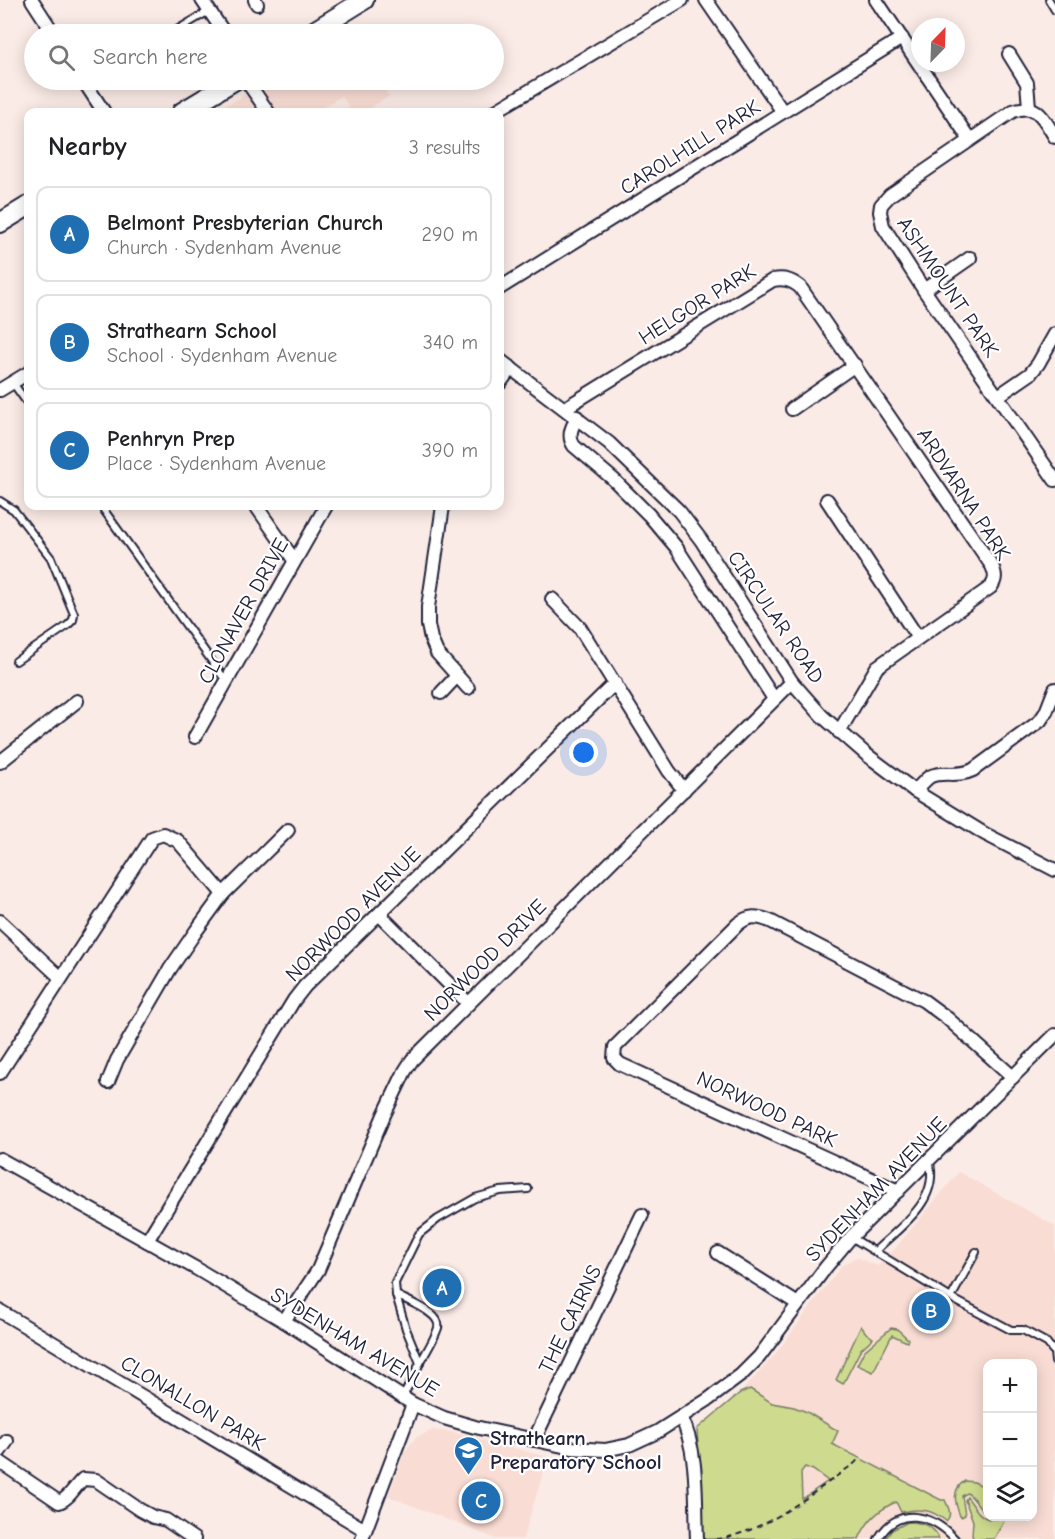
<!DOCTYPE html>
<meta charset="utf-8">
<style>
body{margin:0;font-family:"Comic Neue",sans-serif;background:#f2f2f2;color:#202124}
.controls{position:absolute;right:18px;bottom:18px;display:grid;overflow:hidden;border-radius:12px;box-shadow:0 3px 15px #0003}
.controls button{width:54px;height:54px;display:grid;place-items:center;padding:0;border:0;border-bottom:2px solid #e0e0e0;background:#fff;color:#202124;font:30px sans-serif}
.compass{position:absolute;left:911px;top:18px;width:54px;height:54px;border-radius:50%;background:#fff;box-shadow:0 3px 15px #0003;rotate:23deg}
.you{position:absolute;left:584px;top:753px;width:21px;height:21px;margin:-15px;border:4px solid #fff;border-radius:50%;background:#1a73e8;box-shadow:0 0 0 9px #1a73e833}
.badge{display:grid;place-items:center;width:39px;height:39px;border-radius:50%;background:#1f6fb2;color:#fff;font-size:20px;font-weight:700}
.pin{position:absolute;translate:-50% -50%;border:3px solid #fff;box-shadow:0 2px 6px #0006}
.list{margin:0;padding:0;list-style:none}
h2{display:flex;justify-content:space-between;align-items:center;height:78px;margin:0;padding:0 24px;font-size:26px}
h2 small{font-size:20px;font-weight:400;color:#757577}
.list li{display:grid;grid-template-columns:39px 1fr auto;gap:18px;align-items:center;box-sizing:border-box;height:96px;margin:0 12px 12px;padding:0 12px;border:2px solid #e0e0e0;border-radius:12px}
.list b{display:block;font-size:22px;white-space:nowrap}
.list p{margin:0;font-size:20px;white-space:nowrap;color:#757577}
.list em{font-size:20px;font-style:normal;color:#757577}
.icon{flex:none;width:33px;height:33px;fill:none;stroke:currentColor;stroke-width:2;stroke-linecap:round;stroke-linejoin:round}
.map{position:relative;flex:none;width:1055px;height:1539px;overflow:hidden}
.search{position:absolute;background:#fff;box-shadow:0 3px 15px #0003;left:24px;top:24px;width:480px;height:66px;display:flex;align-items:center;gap:15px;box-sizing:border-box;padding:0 21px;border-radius:33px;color:#757577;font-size:22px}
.panel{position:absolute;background:#fff;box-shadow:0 3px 15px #0003;left:24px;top:108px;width:480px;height:402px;border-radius:12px}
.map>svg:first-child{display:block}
.built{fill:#f9ddd4;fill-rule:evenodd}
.green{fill:#cedb8f;stroke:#787e65;stroke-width:1.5;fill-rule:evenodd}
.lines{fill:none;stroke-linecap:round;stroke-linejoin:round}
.service-casing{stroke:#22223b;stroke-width:10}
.minor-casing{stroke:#22223b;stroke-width:16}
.secondary-casing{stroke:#22223b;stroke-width:22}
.path{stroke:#22223b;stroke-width:2;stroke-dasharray:6 4.5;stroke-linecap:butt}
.service{stroke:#fff;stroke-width:6}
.minor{stroke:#fff;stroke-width:12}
.secondary{stroke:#fff;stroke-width:18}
.labels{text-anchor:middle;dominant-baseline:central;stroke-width:4.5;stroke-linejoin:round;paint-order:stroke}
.street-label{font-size:21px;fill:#22223b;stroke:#fff}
.poi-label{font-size:21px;font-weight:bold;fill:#22223b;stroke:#fff;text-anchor:start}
</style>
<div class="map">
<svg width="1055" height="1539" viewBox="0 0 1055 1539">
<rect width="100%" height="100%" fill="#fbebe6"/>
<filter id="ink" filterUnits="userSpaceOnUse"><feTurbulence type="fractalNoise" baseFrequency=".0167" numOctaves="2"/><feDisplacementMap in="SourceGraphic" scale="12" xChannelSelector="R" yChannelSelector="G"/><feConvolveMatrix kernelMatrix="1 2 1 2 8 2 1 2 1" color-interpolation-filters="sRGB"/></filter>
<g filter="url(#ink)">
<g class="built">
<path d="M271,80H378L389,96L364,112H352L342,96L315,112H215Z"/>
<path d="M959,1172L1055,1226V1539H704L697,1429L740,1393L773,1357L842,1265L856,1257L877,1266L891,1253ZM988,1364H1032V1516H988Z"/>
<path d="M433,1430L452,1432L548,1457L523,1539H496L388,1496L405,1451L416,1437Z"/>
</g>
<g class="green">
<path d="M861,1326L866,1333L873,1338L861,1349L843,1384L836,1380Z"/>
<path d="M891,1328L897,1329L908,1339L907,1342L892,1335L873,1372L857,1365L864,1351Z"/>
<path d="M750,1389L772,1403L794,1407L807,1412L838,1431L832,1444L941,1500H945C948,1507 953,1515 946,1521C931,1509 920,1508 901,1512L896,1502C879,1509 866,1522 859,1539H704L697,1429L740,1393ZM805,1467L813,1470L828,1481L802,1499L801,1472Z"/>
<path d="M965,1481L974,1482L987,1488V1513C978,1509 976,1498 967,1493L962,1496L965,1515L961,1517L960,1516C955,1503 951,1489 965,1481Z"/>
<path d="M967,1497C974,1505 978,1517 990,1519C996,1520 1000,1516 1006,1517L994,1539H974L972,1535L973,1521L965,1500Z"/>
<path d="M908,1522C920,1522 932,1525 938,1536V1539H885L892,1530Z"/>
</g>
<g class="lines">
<defs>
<g id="service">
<path d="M1049,0L1055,10"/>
<path d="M170,34L209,11"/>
<path d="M13,383L28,404"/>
<path d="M0,501L14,510L51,558L74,614L73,620L67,626L16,661"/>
<path d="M101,506L226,681"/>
<path d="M851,1237L951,1298L1011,1330H1023L1047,1343L1054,1352L1055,1362"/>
<path d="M875,1251C901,1226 941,1200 929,1160"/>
<path d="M396,1295C407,1301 442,1313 438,1328C434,1340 426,1352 420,1363"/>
<path d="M951,1298L976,1252"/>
<path d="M403,1397L420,1363L406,1329L396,1295L395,1283L419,1234L438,1219L475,1198L500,1191L528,1189"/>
<path d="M878,1539C898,1505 932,1514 955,1539"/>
</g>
<g id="minor">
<path d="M32,0L54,34"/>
<path d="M202,0L225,34"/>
<path d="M255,0L257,4"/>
<path d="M706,0L783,112"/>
<path d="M876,0L970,140"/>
<path d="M1009,54L1027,83L1029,107"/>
<path d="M83,80L104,112"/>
<path d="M246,80L268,112"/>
<path d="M494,112L682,0"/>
<path d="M1055,137C1043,118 1038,102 1013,111L890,195L881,205L880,212L883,226L924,290L1055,480"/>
<path d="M500,288L902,38"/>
<path d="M924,290L970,258"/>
<path d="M500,360L609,443L679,511L701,540L792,682L822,716L867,755L915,791L985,834L1055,870"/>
<path d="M500,383L511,368"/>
<path d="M0,390L28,373"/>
<path d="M998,396L1030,374L1038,364L1055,334"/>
<path d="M565,408L773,280C784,278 791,280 800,287L992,566C996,575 996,580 991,587L877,667L839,732"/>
<path d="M792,409L855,365"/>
<path d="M577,417C572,427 567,436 574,446L613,479L649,515L676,547L774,699"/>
<path d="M827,500L918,638"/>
<path d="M256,506L294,560"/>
<path d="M443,506L428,607V625L431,639L437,653L468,688"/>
<path d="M552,599L580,628L669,771L684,790"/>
<path d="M441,693L457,676"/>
<path d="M195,737L326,506"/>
<path d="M0,762L77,701"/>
<path d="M915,791C919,787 924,781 929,777C941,770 957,778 973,770L1040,721L1046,712L1055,689"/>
<path d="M380,915L468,1003"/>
<path d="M0,921L61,978"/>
<path d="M0,1073L152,838L163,834L178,841L223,894"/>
<path d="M108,1082L117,1060L170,969L196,931L223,894L288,830"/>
<path d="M0,1159L197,1269L284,1321L413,1404L444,1418L475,1427L572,1448L605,1450L629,1445L657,1432L709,1399L741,1375L759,1357L826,1267L851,1237L1055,1035"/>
<path d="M898,1191L620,1064L614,1058L615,1047L738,924C749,915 757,916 770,921L924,1001L947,1018L1013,1077"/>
<path d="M147,1241L294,1000L305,986L615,683"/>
<path d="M718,1253L798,1304"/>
<path d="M0,1311L365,1530"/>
<path d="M284,1321L318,1270L384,1115L405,1071L412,1060L792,682"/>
<path d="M681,1417C699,1453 695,1500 697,1539"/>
<path d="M534,1440L642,1215"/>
<path d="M0,1451L7,1441"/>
<path d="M0,1462L59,1502C69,1499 75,1486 83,1479L96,1480L140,1510L153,1517L166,1520L194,1539"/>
<path d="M362,1539L413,1404"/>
</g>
<g id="secondary">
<path d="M309,34L364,0"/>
<path d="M182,112L235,80"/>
<path d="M0,223L28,206"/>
</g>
</defs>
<use href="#service" class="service-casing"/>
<use href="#minor" class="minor-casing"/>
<use href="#secondary" class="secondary-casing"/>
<path class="path" d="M716,1539C766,1533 815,1491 855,1463L859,1458"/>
<use href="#service" class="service"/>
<use href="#minor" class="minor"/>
<use href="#secondary" class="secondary"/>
</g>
</g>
<defs>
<symbol id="school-pin" viewBox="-11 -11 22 30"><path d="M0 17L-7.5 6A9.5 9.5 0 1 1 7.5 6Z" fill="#1f6fb2" stroke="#fff"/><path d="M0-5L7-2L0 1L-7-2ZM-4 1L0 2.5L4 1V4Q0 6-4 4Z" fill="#fff"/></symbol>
</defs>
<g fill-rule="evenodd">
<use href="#school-pin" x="452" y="1434" width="33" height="45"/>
</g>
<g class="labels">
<g class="street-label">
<text transform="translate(690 147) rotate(-32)">CAROLHILL PARK</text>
<text transform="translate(948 287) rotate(56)">ASHMOUNT PARK</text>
<text transform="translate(697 304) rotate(-32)">HELGOR PARK</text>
<text transform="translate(964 494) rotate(57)">ARDVARNA PARK</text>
<text transform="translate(243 611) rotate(-61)">CLONAVER DRIVE</text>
<text transform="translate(776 617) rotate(56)">CIRCULAR ROAD</text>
<text transform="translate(353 914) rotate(-45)">NORWOOD AVENUE</text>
<text transform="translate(485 960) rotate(-45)">NORWOOD DRIVE</text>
<text transform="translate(767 1109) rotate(25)">NORWOOD PARK</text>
<text transform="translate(876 1189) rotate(-46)">SYDENHAM AVENUE</text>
<text transform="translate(570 1319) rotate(-64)">THE CAIRNS</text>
<text transform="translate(355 1342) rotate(31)">SYDENHAM AVENUE</text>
<text transform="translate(193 1403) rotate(31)">CLONALLON PARK</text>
</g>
<g class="poi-label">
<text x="490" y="1438">Strathearn<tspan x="490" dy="24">Preparatory School</tspan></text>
</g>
</g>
</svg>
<div class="controls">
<button>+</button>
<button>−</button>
<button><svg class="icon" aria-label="layers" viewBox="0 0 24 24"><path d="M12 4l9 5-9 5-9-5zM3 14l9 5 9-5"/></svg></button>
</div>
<svg class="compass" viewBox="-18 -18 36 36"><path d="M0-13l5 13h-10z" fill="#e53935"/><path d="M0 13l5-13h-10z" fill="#757577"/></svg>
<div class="you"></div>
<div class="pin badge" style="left:442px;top:1288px">A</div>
<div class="pin badge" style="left:931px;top:1311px">B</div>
<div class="pin badge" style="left:481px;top:1501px">C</div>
<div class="search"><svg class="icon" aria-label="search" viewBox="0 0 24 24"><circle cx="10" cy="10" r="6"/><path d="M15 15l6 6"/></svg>Search here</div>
<section class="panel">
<h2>Nearby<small>3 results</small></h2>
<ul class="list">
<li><span class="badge">A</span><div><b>Belmont Presbyterian Church</b><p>Church · Sydenham Avenue</p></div><em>290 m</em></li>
<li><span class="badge">B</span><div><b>Strathearn School</b><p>School · Sydenham Avenue</p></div><em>340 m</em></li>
<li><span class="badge">C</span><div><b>Penhryn Prep</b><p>Place · Sydenham Avenue</p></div><em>390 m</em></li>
</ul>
</section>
</div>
